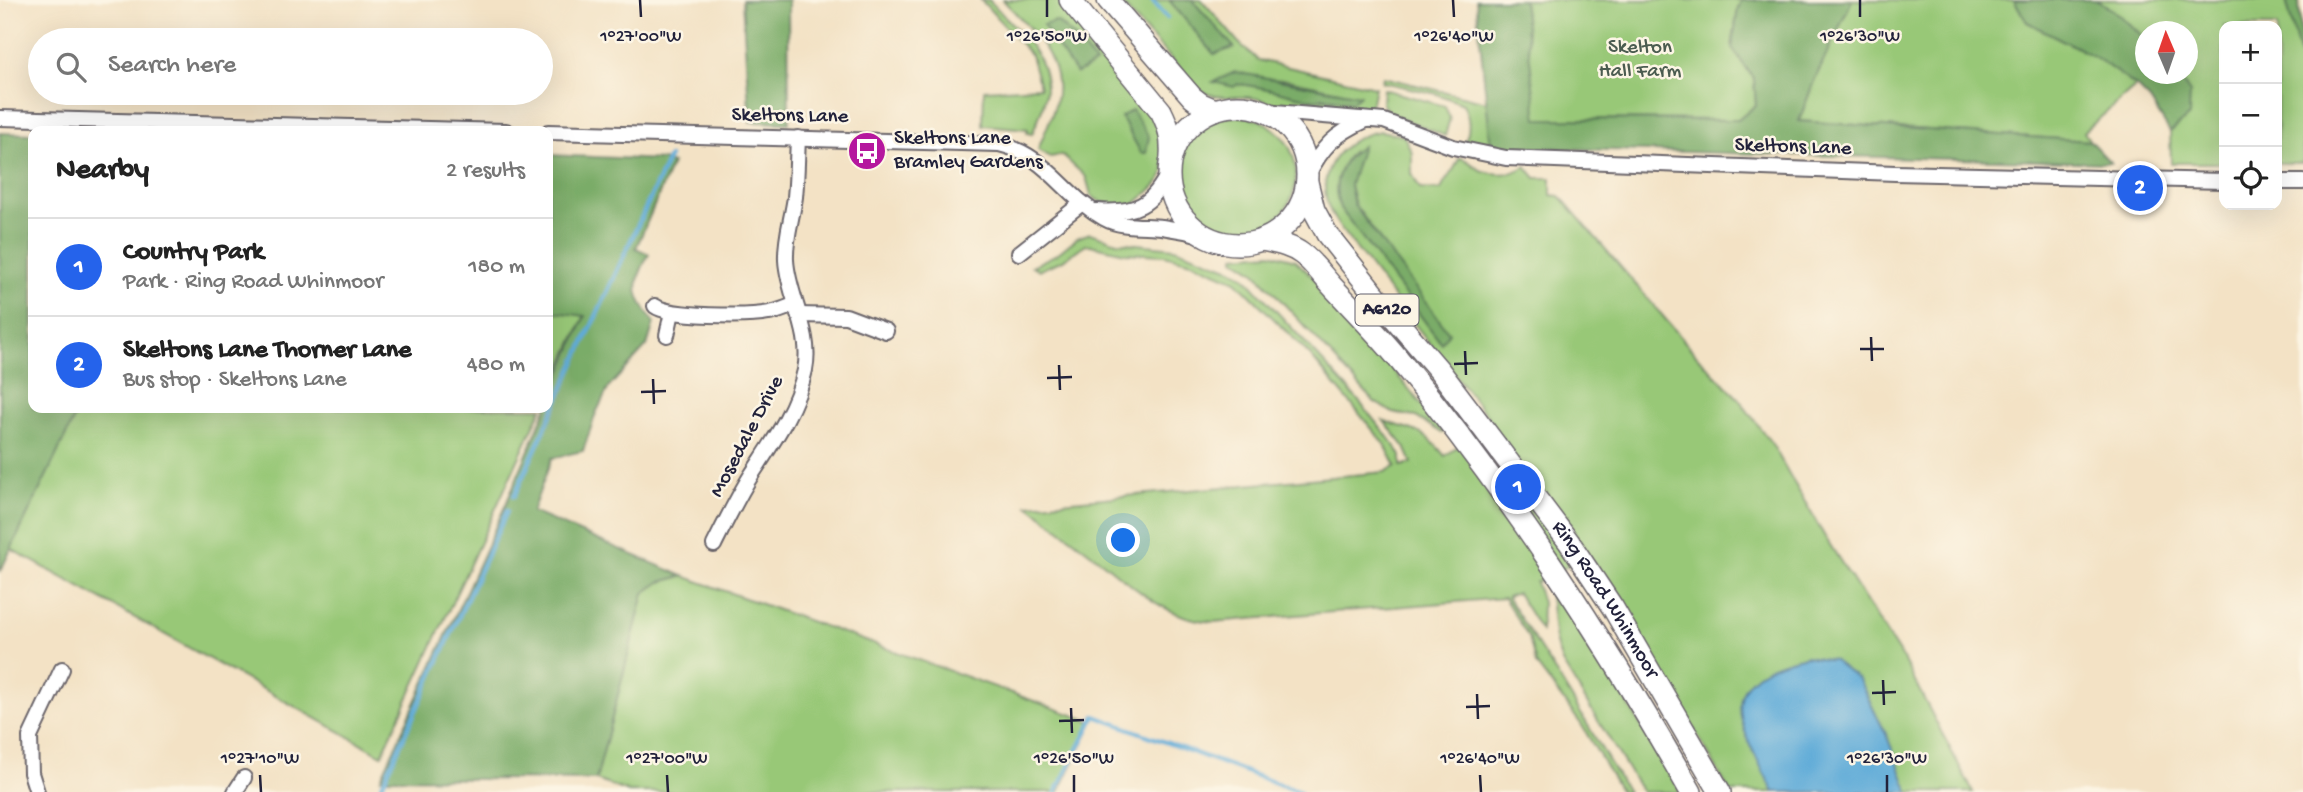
<!DOCTYPE html>
<meta charset="utf-8">
<style>
body{margin:0;font-family:"Gochi Hand",sans-serif;background:#f2f2f2;color:#222}
.controls{position:absolute;right:21px;top:21px;display:grid;overflow:hidden;border-radius:14px;box-shadow:0 7px 28px #0002}
.controls button{width:63px;height:63px;display:grid;place-items:center;padding:0;border:0;border-bottom:2px solid #e0e0e0;background:#fff;color:#222;font:35px sans-serif}
.compass{position:absolute;left:2135px;top:21px;width:63px;height:63px;border-radius:50%;background:#fff;box-shadow:0 7px 28px #0002;rotate:358deg}
.you{position:absolute;left:1124px;top:541px;width:24px;height:24px;margin:-18px;border:5px solid #fff;border-radius:50%;background:#1a73e8;box-shadow:0 0 0 10px #1a73e833}
.badge{display:grid;place-items:center;width:46px;height:46px;border-radius:50%;background:#2563eb;color:#fff;font-size:23px;font-weight:700}
.pin{position:absolute;translate:-50% -50%;border:4px solid #fff;box-shadow:0 2px 7px #0006}
.list{margin:0;padding:0;list-style:none}
h2{display:flex;justify-content:space-between;align-items:center;height:91px;margin:0;padding:0 28px;font-size:30px}
h2 small{font-size:23px;font-weight:400;color:#767676}
.list li{display:grid;grid-template-columns:46px 1fr auto;gap:21px;align-items:center;box-sizing:border-box;height:98px;padding:0 28px;border-top:2px solid #e0e0e0}
.list b{display:block;font-size:26px;white-space:nowrap}
.list p{margin:0;font-size:23px;white-space:nowrap;color:#767676}
.list em{font-size:23px;font-style:normal;color:#767676}
.icon{flex:none;width:38px;height:38px;fill:none;stroke:currentColor;stroke-width:2;stroke-linecap:round;stroke-linejoin:round}
.map{position:relative;flex:none;width:2303px;height:792px;overflow:hidden}
.search{position:absolute;background:#fff;box-shadow:0 7px 28px #0002;left:28px;top:28px;width:525px;height:77px;display:flex;align-items:center;gap:18px;box-sizing:border-box;padding:0 24px;border-radius:38px;color:#767676;font-size:26px}
.panel{position:absolute;background:#fff;box-shadow:0 7px 28px #0002;left:28px;top:126px;width:525px;height:287px;border-radius:14px}
.map>svg:first-child{display:block}
.green{fill:#98c877;stroke:#5d7559;stroke-width:2;fill-rule:evenodd}
.forest{fill:#7aac68;stroke:#4e6752;stroke-width:2}
.water{fill:#5eabd8;stroke:#40668a;stroke-width:2}
.lines{fill:none;stroke-linecap:round;stroke-linejoin:round}
.stream{stroke:#5eabd8;stroke-width:4.5}
.minor-casing{stroke:#6b656b;stroke-width:18}
.highway-casing{stroke:#6b656b;stroke-width:24}
.minor{stroke:#fff;stroke-width:14}
.highway{stroke:#fff;stroke-width:21}
.ticks{fill:none;stroke:#22223b;stroke-width:2.5}
.labels{text-anchor:middle;dominant-baseline:central;stroke-width:5;stroke-linejoin:round;paint-order:stroke}
.shield{fill:#fcf5e5;stroke:#63616e;stroke-width:2}
.shield-label{font-size:19px;font-weight:bold;fill:#22223b}
.park-label{font-size:21px;fill:#4b5c50;stroke:#fcf5e5}
.street-label{font-size:21px;fill:#22223b;stroke:#fcf5e5}
.poi-label{font-size:21px;fill:#22223b;stroke:#fcf5e5;text-anchor:start}
.ticks-label{font-size:18px;text-anchor:middle;fill:#22223b;stroke:#fcf5e5;stroke-width:5;stroke-linejoin:round;paint-order:stroke}
</style>
<div class="map">
<svg width="2303" height="792" viewBox="0 0 2303 792">
<rect width="100%" height="100%" fill="#fcf5e5"/>
<filter id="ink" filterUnits="userSpaceOnUse"><feTurbulence type="fractalNoise" baseFrequency=".0143" numOctaves="2"/><feDisplacementMap in="SourceGraphic" scale="14" xChannelSelector="R" yChannelSelector="G"/><feConvolveMatrix kernelMatrix="1 2 1 2 8 2 1 2 1" color-interpolation-filters="sRGB"/></filter>
<filter id="wash" filterUnits="userSpaceOnUse"><feTurbulence type="fractalNoise" baseFrequency=".00686" numOctaves="4" result="noise"/><feDisplacementMap in="SourceGraphic" scale="28" xChannelSelector="R" yChannelSelector="G"/><feGaussianBlur stdDeviation="1.57" result="paint"/><feColorMatrix in="noise" values="0 0 0 0 0 0 0 0 0 0 0 0 0 0 0 0 0 1.4 0 .05"/><feComposite in="paint" operator="in"/></filter>
<g filter="url(#wash)">
<rect width="100%" height="100%" fill="#f3e2c5"/>
<g class="green">
<path d="M981,0H989C1013,27 1053,56 1045,97C1043,110 1037,122 1032,134L1027,133L1028,129L983,125L984,90L1040,87L1031,55Z"/>
<path d="M1003,0H1061L1150,115C1159,130 1172,164 1160,180C1154,189 1143,196 1135,204L1109,205L1097,200L1091,195L1086,177L1062,155L1050,157L1038,150C1043,136 1050,122 1054,108C1069,62 1031,30 1003,0Z"/>
<path d="M1118,0H1169L1214,54L1234,48L1192,0H1202L1238,42L1258,60L1375,87L1372,102L1363,111C1335,113 1307,113 1279,105C1270,103 1262,99 1253,98C1232,95 1218,101 1199,90ZM1283,79L1359,95L1352,102C1333,99 1315,98 1297,96C1287,94 1280,91 1271,88C1261,85 1248,86 1238,84Z"/>
<path d="M1523,0H1742L1738,8L1732,48L1754,79L1756,105L1738,120L1536,119Z"/>
<path d="M1852,0H2014L2027,22L2094,56L2136,86L2084,132L2090,141L1799,121L1814,81Z"/>
<path d="M2095,0H2286L2302,64L2303,163H2277V26H2224V163H2171L2170,132L2189,116V93L2177,74H2188V32H2146L2145,38L2113,10Z"/>
<path d="M1383,77L1487,102L1491,147L1465,141C1471,129 1469,116 1463,104L1437,94L1382,82Z"/>
<path d="M1383,89L1445,106L1450,118L1445,136L1389,113L1382,103Z"/>
<circle cx="1237" cy="175" r="59"/>
<path d="M1381,131L1404,136L1412,153V174L1420,189L1441,190C1445,178 1456,170 1459,158C1470,159 1474,168 1483,171C1499,176 1514,174 1526,166L1536,178H1551V195L1560,196L1697,356L1738,398L1772,444L1825,537L1903,659L1973,792H1730L1630,617L1588,556L1536,582L1542,603L1541,631L1517,593L1507,597L1570,695L1627,792H1621L1581,724L1536,664L1529,638L1504,598L1213,622C1168,620 1135,588 1101,561C1076,542 1052,523 1028,505L1385,472L1396,466L1384,443L1310,355L1236,281L1192,262L1164,255L1125,253L1086,244L1063,260L1040,270L1032,266L1057,254L1077,238L1090,233L1117,242L1175,248L1231,269L1245,277L1357,399L1396,447L1401,456V466L1412,463L1405,447L1384,421C1416,432 1422,428 1445,456L1492,422C1451,370 1409,318 1369,265C1356,247 1337,228 1329,208C1314,170 1344,136 1381,131ZM1352,152L1350,185L1355,205L1379,238L1416,308L1340,208C1332,187 1337,169 1352,152Z"/>
<path d="M1271,253L1295,260L1331,294L1444,432L1442,433L1416,417L1393,413L1373,401L1255,272L1235,259V256Z"/>
<path d="M548,311L585,315L548,396Z"/>
<path d="M79,408H542L382,755L11,549Z"/>
<path d="M683,576L1093,722L1059,792H629L596,780L644,593L660,582Z"/>
<path d="M1546,577L1581,626L1681,792H1642L1562,662C1549,632 1555,609 1546,577Z"/>
</g>
<g class="forest">
<path d="M742,0H788L789,123L750,122Z"/>
<path d="M1169,0H1192L1234,47L1214,54Z"/>
<path d="M1476,0H1523L1537,119L1738,120L1756,105L1754,79L1732,48L1738,8L1742,0H1852L1814,81L1799,121L2090,141L2111,163L1491,147Z"/>
<path d="M2014,0H2095L2113,10L2145,38L2146,74H2177L2190,93L2189,116L2170,132L2150,100L2136,86L2094,56L2027,22Z"/>
<path d="M2286,0H2299L2302,64Z"/>
<path d="M1056,21L1074,37L1096,63L1076,74L1043,25Z"/>
<path d="M1235,72L1360,95L1352,102L1322,97L1317,100C1290,95 1266,87 1238,84L1234,87L1213,82Z"/>
<path d="M1132,110L1149,137L1146,153H1141L1121,117Z"/>
<path d="M0,133L33,134V408H79L0,572Z"/>
<path d="M1362,146L1350,185L1354,205L1449,333L1441,343L1340,208C1331,183 1340,160 1362,146Z"/>
<path d="M548,155L663,160L672,164L636,248L649,254C632,286 633,293 654,323L647,346L609,387L596,413L583,451L552,458L532,512L683,576L660,582L644,593L596,780L381,778L506,504L585,316L548,311Z"/>
</g>
<path class="water" d="M1806,656L1833,660L1859,680L1886,734L1909,792H1774C1739,725 1708,677 1806,656Z"/>
<g class="lines">
<g class="stream">
<path d="M1152,0L1167,17"/>
<path d="M514,496L669,157"/>
<path d="M381,787L507,511"/>
<path d="M1056,792L1095,716L1300,792"/>
</g>
</g>
</g>
<g filter="url(#ink)">
<g class="lines">
<defs>
<g id="minor">
<path d="M1263,111L1384,121L1453,147L1506,158L1895,173L2224,181"/>
<path d="M0,118L506,131"/>
<path d="M548,132L999,144C1047,155 1064,196 1104,218C1122,228 1143,225 1162,227C1177,229 1191,232 1205,236"/>
<path d="M1307,177C1322,146 1335,134 1366,120"/>
<path d="M2277,182H2303"/>
<path d="M1097,211C1134,214 1153,206 1169,171"/>
<path d="M1019,253L1082,203"/>
<path d="M655,306C669,317 749,317 769,313C778,312 787,307 795,305"/>
<path d="M798,315L846,316L886,331"/>
<path d="M667,335L672,312"/>
<path d="M714,545C726,521 738,496 752,474C773,442 797,408 805,370C813,332 788,297 786,260C785,238 792,219 795,197C797,177 797,158 798,138"/>
<path d="M37,792L31,773L30,737L62,669"/>
<path d="M235,792L244,778"/>
</g>
<g id="highway">
<path d="M1070,0L1161,111C1169,127 1172,138 1171,156"/>
<path d="M1108,0L1192,97L1201,104L1215,110"/>
<circle cx="1238" cy="175" r="69"/>
<path id="s1" d="M1307,182L1314,210L1327,234L1384,306L1439,370L1569,542L1613,608L1720,792"/>
<path d="M1262,240C1276,243 1290,245 1302,254C1313,262 1322,275 1331,285C1353,309 1375,331 1396,356C1509,491 1604,639 1691,792"/>
</g>
</defs>
<use href="#minor" class="minor-casing"/>
<use href="#highway" class="highway-casing"/>
<use href="#minor" class="minor"/>
<use href="#highway" class="highway"/>
</g>
</g>
<path class="ticks" d="M640,0L641,17M1047,0V17M1453,0L1454,17M1860,0V17M1871,337L1872,361M1860,349H1884M1465,351L1466,375M1454,364L1478,363M1059,365L1060,390M1047,378L1072,377M653,379L654,404M641,392L666,391M1883,680L1884,705M1872,693L1896,692M1477,694L1478,719M1466,707L1490,706M1071,708L1072,733M1059,721L1084,720M260,775L261,792M667,775L668,792M1074,775V792M1480,775L1481,792M1887,775V792"/>
<defs>
<symbol id="bus-disc" viewBox="-11 -11 22 22"><circle r="9.5" fill="#b5179e" stroke="#fcf5e5"/><path d="M-5-6H5V4H4V6H2V4H-2V6H-4V4H-5ZM-3.5-4V0h7V-4ZM-3.5 1.2v1.5H-2V1.2ZM2 1.2v1.5H3.5V1.2Z" fill="#fff"/></symbol>
</defs>
<g fill-rule="evenodd">
<use href="#bus-disc" x="845" y="129" width="44" height="44"/>
</g>
<g class="labels">
<rect class="shield" x="1355.5" y="294.5" width="63" height="31" rx="5"/>
<g class="shield-label">
<text x="1387" y="310">A6120</text>
</g>
<g class="park-label">
<text x="1640" y="48">Skelton<tspan x="1640" dy="24">Hall Farm</tspan></text>
</g>
<g class="street-label">
<text transform="translate(790 117) rotate(1)">Skeltons Lane</text>
<text transform="translate(1793 148) rotate(2)">Skeltons Lane</text>
<text transform="translate(748 437) rotate(-62)">Mosedale Drive</text>
<text stroke="none"><textPath href="#s1" startOffset="516">Ring Road Whinmoor</textPath></text>
</g>
<g class="poi-label">
<text x="894" y="139">Skeltons Lane<tspan x="894" dy="24">Bramley Gardens</tspan></text>
</g>
</g>
<g class="ticks-label">
<text x="641" y="41">1°27'00"W</text>
<text x="1047" y="41">1°26'50"W</text>
<text x="1454" y="41">1°26'40"W</text>
<text x="1860" y="41">1°26'30"W</text>
<text x="260" y="763">1°27'10"W</text>
<text x="667" y="763">1°27'00"W</text>
<text x="1074" y="763">1°26'50"W</text>
<text x="1480" y="763">1°26'40"W</text>
<text x="1887" y="763">1°26'30"W</text>
</g>
</svg>
<div class="controls">
<button>+</button>
<button>−</button>
<button><svg class="icon" aria-label="locate" viewBox="0 0 24 24"><circle cx="12" cy="12" r="6"/><path d="M12 2v4M12 18v4M2 12h4M18 12h4"/></svg></button>
</div>
<svg class="compass" viewBox="-18 -18 36 36"><path d="M0-13l5 13h-10z" fill="#e53935"/><path d="M0 13l5-13h-10z" fill="#767676"/></svg>
<div class="you"></div>
<div class="pin badge" style="left:1518px;top:487px">1</div>
<div class="pin badge" style="left:2140px;top:188px">2</div>
<div class="search"><svg class="icon" aria-label="search" viewBox="0 0 24 24"><circle cx="10" cy="10" r="6"/><path d="M15 15l6 6"/></svg>Search here</div>
<section class="panel">
<h2>Nearby<small>2 results</small></h2>
<ul class="list">
<li><span class="badge">1</span><div><b>Country Park</b><p>Park · Ring Road Whinmoor</p></div><em>180 m</em></li>
<li><span class="badge">2</span><div><b>Skeltons Lane Thorner Lane</b><p>Bus stop · Skeltons Lane</p></div><em>480 m</em></li>
</ul>
</section>
</div>
